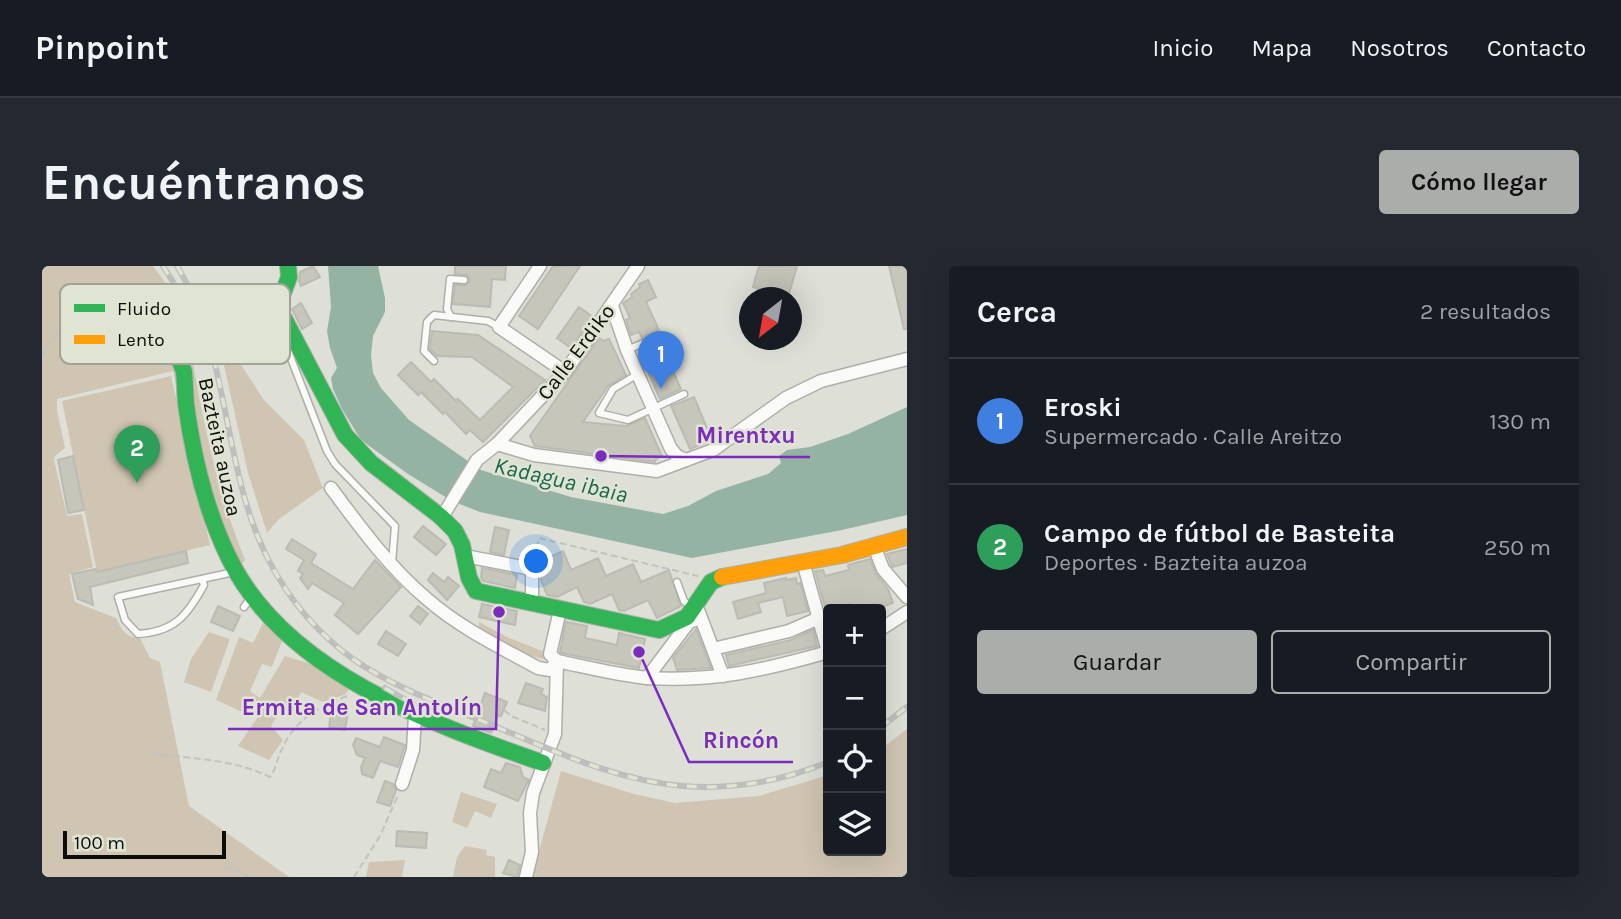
<!DOCTYPE html>
<html lang="es">
<meta charset="utf-8">
<style>
body{margin:0;font-family:Karla,sans-serif;background:#242831;color:#f1f3f6}
.controls{position:absolute;right:21px;bottom:21px;display:grid;overflow:hidden;border-radius:7px;box-shadow:0 7px 28px #0002}
.controls button{width:63px;height:63px;display:grid;place-items:center;padding:0;border:0;border-bottom:2px solid #363941;background:#171b24;color:#f1f3f6;font:35px sans-serif}
.compass{position:absolute;left:697px;top:21px;width:63px;height:63px;border-radius:50%;background:#171b24;box-shadow:0 7px 28px #0002;rotate:211deg}
.scale{position:absolute;left:21px;bottom:18px;width:163px;box-sizing:border-box;padding-left:7px;border:4px solid #0c0d08;border-top:0;font-size:19px;line-height:24px;white-space:nowrap;color:#0c0d08;-webkit-text-stroke:5px #dfe4d3;paint-order:stroke}
.you{position:absolute;left:495px;top:296px;width:24px;height:24px;margin:-18px;border:5px solid #fff;border-radius:50%;background:#1a73e8;box-shadow:0 0 0 10px #1a73e833}
.badge{display:grid;place-items:center;width:46px;height:46px;border-radius:50%;background:#abadab;color:#fff;font-size:23px;font-weight:700}
.pin{position:absolute;translate:-50% -58px;filter:drop-shadow(0 2px 4px #0008)}
.pin::after{content:'';position:absolute;top:37px;width:24px;height:21px;background:inherit;clip-path:polygon(0 0,100% 0,50% 100%)}
.list{margin:0;padding:0;list-style:none}
h2{display:flex;justify-content:space-between;align-items:center;height:91px;margin:0;padding:0 28px;font-size:30px}
h2 small{font-size:23px;font-weight:400;color:#9ea1a6}
.list li{display:grid;grid-template-columns:46px 1fr auto;gap:21px;align-items:center;box-sizing:border-box;height:126px;padding:0 28px;border-top:2px solid #363941}
.list b{display:block;font-size:26px;white-space:nowrap}
.list p{margin:0;font-size:23px;white-space:nowrap;color:#9ea1a6}
.list em{font-size:23px;font-style:normal;color:#9ea1a6}
.actions{display:flex;gap:14px;padding:21px 28px}
.actions a{flex:1;padding:16px 0;border:2px solid #abadab;border-radius:7px;text-align:center;font-size:24px;color:#abadab}
.actions .main{background:#abadab;color:#111}
.icon{flex:none;width:38px;height:38px;fill:none;stroke:currentColor;stroke-width:2;stroke-linecap:round;stroke-linejoin:round}
.map{position:relative;flex:none;width:865px;height:611px;overflow:hidden;border-radius:7px}
header{display:flex;align-items:center;gap:42px;box-sizing:border-box;height:98px;padding:0 35px;background:#171b24;border-bottom:2px solid #363941}
header strong{font-size:33px}
nav{display:flex;gap:38px;margin-inline-start:auto;font-size:24px}
.intro{display:flex;align-items:center;justify-content:space-between;box-sizing:border-box;height:168px;padding:0 42px}
h1{margin:0;font-size:49px}
.button{padding:18px 32px;border-radius:7px;background:#abadab;color:#111;font-size:24px;font-weight:700}
main{display:flex;gap:42px;padding:0 42px}
aside{flex:1;background:#171b24;border-radius:7px;box-shadow:0 7px 28px #0002}
.map>svg:first-child{display:block}
.green{fill:#d0c5b2}
.water{fill:#94b3a3}
.building{fill:#c7c6bb;stroke:#bbbbb4;stroke-width:2}
.lines{fill:none;stroke-linecap:round;stroke-linejoin:round}
.lane-casing{stroke:#adafa8;stroke-width:9}
.street-casing{stroke:#adafa8;stroke-width:15}
.fast-casing{stroke:#adafa8;stroke-width:18}
.slow-casing{stroke:#adafa8;stroke-width:18}
.path{stroke:#c2c2c0;stroke-width:2;stroke-dasharray:7 3.5;stroke-linecap:butt}
.lane{stroke:#fafaf9;stroke-width:6}
.street{stroke:#fafaf9;stroke-width:12}
.fast{stroke:#30b455;stroke-width:16}
.slow{stroke:#ff9f0a;stroke-width:16}
.rail-casing{stroke:#bebebc;stroke-width:6}
.rail{stroke:#dfe4d3;stroke-width:3.5;stroke-dasharray:10;stroke-linecap:butt}
.labels{text-anchor:middle;dominant-baseline:central;stroke-width:5;stroke-linejoin:round;paint-order:stroke}
.street-label{font-size:21px;fill:#0c0d08;stroke:#dfe4d3}
.water-label{font-size:23px;font-style:italic;fill:#18664c;stroke:#dfe4d3}
.key{fill:#dfe4d3;stroke:#a0a496;stroke-width:2}
.key-label{font-size:19px;fill:#0c0d08}
.leader{fill:none;stroke:#7b2cbf;stroke-width:2.5}
.callout-dot{fill:#7b2cbf;stroke:#dfe4d3;stroke-width:2.5}
.callout-label{font-size:23px;text-anchor:middle;font-weight:bold;fill:#7b2cbf;stroke:#dfe4d3;stroke-width:5;stroke-linejoin:round;paint-order:stroke}
</style>
<header>
<strong>Pinpoint</strong>
<nav><a>Inicio</a><a>Mapa</a><a>Nosotros</a><a>Contacto</a></nav>
</header>
<div class="intro"><h1>Encuéntranos</h1><a class="button">Cómo llegar</a></div>
<main>
<div class="map">
<svg width="865" height="611" viewBox="0 0 865 611">
<rect width="100%" height="100%" fill="#dee0d7"/>
<g class="green">
<path d="M0,0H111C147,43 150,97 161,150C171,199 184,247 203,294L196,302L174,276L131,105L15,133V144L23,182L13,190L12,194L25,250L40,248L51,301L27,308L33,336L74,352C80,364 83,371 98,372L108,392L118,396L147,540L247,611H0Z"/>
<path d="M173,59L222,134L262,174L281,222L237,253L225,267L206,207Z"/>
<path d="M129,110L168,279L55,306L20,135Z"/>
<path d="M223,353L240,375L230,401L220,398L208,425L218,432L243,390L269,398L307,423L304,428L281,436L259,426L249,450L238,445L229,460L241,474L227,494L196,480L218,448L212,441L205,448L174,434L197,371L211,377Z"/>
<path d="M437,356L465,371L508,388L515,395C482,391 465,380 437,363Z"/>
<path d="M167,366L188,373L169,426L142,416L149,393Z"/>
<path d="M865,463V611H490L519,505L592,528L633,537L717,530L786,509V585H839V483Z"/>
<path d="M419,526L455,538L449,552L433,545L425,562L410,556Z"/>
<path d="M423,580L445,584L444,589L453,591V611H411L415,591Z"/>
<path d="M363,594L360,611H324L327,596Z"/>
</g>
<path class="water" d="M286,0H336L343,32V46L331,70L329,89L331,107L339,122L367,154L439,204L529,231L621,248L646,240L674,225L726,208L739,197L737,190L745,184L768,181L806,168L865,141V249L800,264L650,292L438,246L410,235L366,208L319,174L300,143L291,123L289,112L295,102L288,82L285,65L289,41Z"/>
<g class="building">
<path d="M271,0L278,11L259,20L257,15L258,6Z"/>
<path d="M413,0H464L463,14L450,13L448,41L411,38L413,19H424L428,14L425,9L413,8Z"/>
<path d="M511,0H538L496,63L477,50Z"/>
<path d="M717,0H755L746,31L711,21Z"/>
<path d="M847,0H865V63H862Z"/>
<path d="M606,14L614,31L604,36L617,64L600,72L597,66L589,69L584,54L588,52L581,37L590,31L589,28L598,21L597,18Z"/>
<path d="M259,37L270,57L260,63L250,43Z"/>
<path d="M537,41L551,51L529,82L515,72Z"/>
<path d="M390,65L436,69L503,114L441,176L428,164L424,168L403,146L401,148L379,126L376,129L356,109L369,96L389,116L392,113L414,135L416,133L438,154L471,121L430,91L395,90L388,83Z"/>
<path d="M557,72L562,75L567,73L584,109L566,120L541,156L584,160L603,152L620,190L614,193L613,196L493,180L488,170Z"/>
<path d="M618,76L639,123L618,133L597,85Z"/>
<path d="M652,131L670,174L648,183L629,140Z"/>
<path d="M31,190L42,244L26,247L16,194Z"/>
<path d="M381,260L404,278L394,289L372,271Z"/>
<path d="M453,261L467,264L462,289L448,286Z"/>
<path d="M250,273L274,288L269,297L311,323L333,294L359,321L316,368L293,349L302,337L270,317L266,323L258,312L261,308L256,305L262,294L244,283Z"/>
<path d="M865,283V297L850,301L845,288Z"/>
<path d="M144,285L146,297L48,321L51,339L36,333L30,308L54,303L55,306Z"/>
<path d="M521,285L529,304L556,292L564,310L591,298L599,316L627,304L639,340L615,352L606,334L582,345L577,344L570,328L548,338L542,336L535,321L515,331L505,329L499,314V302L496,296Z"/>
<path d="M828,293L834,308L846,323L851,337L835,343L833,338L817,343H809L807,338L792,343L789,339L783,341L773,305L781,304L783,310L807,304L806,299Z"/>
<path d="M440,302L475,309L473,322L441,315L439,311Z"/>
<path d="M391,307L402,316L406,311L417,320L405,334L386,314Z"/>
<path d="M744,312V314L754,312L755,318L758,317L766,345L745,350L741,331L716,337L719,346L696,353L691,336L724,327L722,317Z"/>
<path d="M440,338L475,345L473,359L437,351Z"/>
<path d="M176,340L198,350L191,365L169,356Z"/>
<path d="M376,340L386,348L378,358L368,350Z"/>
<path d="M524,356L545,360L543,372L575,379L577,367L603,373L597,402L519,387L518,385Z"/>
<path d="M654,363L669,402L635,404L631,392Z"/>
<path d="M771,364L775,380L687,400L684,389L749,374Z"/>
<path d="M344,365L364,378L356,390L336,378Z"/>
<path d="M484,417L501,423L499,428L505,431L503,445L476,437Z"/>
<path d="M443,427L465,436L459,450L456,449L449,467L431,460Z"/>
<path d="M290,442L306,445L303,464L287,461Z"/>
<path d="M342,471L363,479L356,501L338,495L331,512L320,508L319,501L323,492L315,489L311,479L314,472L338,481Z"/>
<path d="M464,497L478,501L481,511L487,514L476,535L442,521L449,503L459,507Z"/>
<path d="M343,515L351,518L354,524L348,540L335,536Z"/>
<path d="M355,565L385,567L384,582L354,580Z"/>
<path d="M467,594L478,599L475,611L461,607Z"/>
</g>
<g class="lines">
<defs>
<g id="lane">
<path d="M230,44L225,33L236,31"/>
<path d="M409,51L405,43L408,13L422,14"/>
<path d="M234,54L285,185L293,198L353,260L350,297"/>
<path d="M585,84L618,70"/>
<path d="M392,95L382,85L385,56L392,49L446,55L457,61"/>
<path d="M596,108L571,123L557,147L586,154L642,128"/>
<path d="M160,313L162,319C145,350 132,366 96,368L83,354L76,331L192,306"/>
<path d="M635,316L642,335L649,341"/>
<path d="M202,341L210,330"/>
</g>
<g id="street">
<path d="M498,0L457,61L523,106"/>
<path d="M570,40L585,84L629,183L635,190L644,194"/>
<path d="M455,178L492,189L615,205L671,184L744,132L779,115L865,93"/>
<path d="M289,222C318,261 347,301 385,333C418,362 458,381 496,402L508,404L515,395"/>
<path d="M400,251L435,194L455,178L523,106L596,0"/>
<path d="M832,280L841,303L865,331"/>
<path d="M423,290L490,303V338"/>
<path d="M761,296L786,386"/>
<path d="M656,344L681,410"/>
<path d="M839,363L865,346"/>
<path d="M671,383L747,365L777,352"/>
<path d="M515,395C544,401 575,409 605,412C672,416 723,404 786,386"/>
<path d="M515,395L508,388L518,344"/>
<path d="M605,412L647,356L658,352"/>
<path d="M360,518L371,484L373,450"/>
<path d="M484,611L490,586L488,547L491,527L513,468L515,395"/>
</g>
<g id="fast">
<path d="M246,0L247,11L236,41L303,169L329,197L398,250L413,265L420,279L427,312L434,325L617,364L645,351L669,316L680,311"/>
<path d="M73,27C92,59 132,70 142,106C143,117 143,127 144,138C151,190 164,245 187,292C242,406 390,458 501,497"/>
</g>
<path id="slow" d="M680,311L800,289L865,271"/>
</defs>
<use href="#lane" class="lane-casing"/>
<use href="#street" class="street-casing"/>
<use href="#fast" class="fast-casing"/>
<use href="#slow" class="slow-casing"/>
<g class="path">
<path d="M0,90C12,66 36,47 59,34"/>
<path d="M495,282L497,272L656,310"/>
<path d="M462,444L469,450L503,464"/>
<path d="M110,487C150,493 191,493 228,511C235,501 235,492 241,481C253,453 279,440 305,430"/>
<path d="M182,601L197,605L207,611"/>
<path d="M312,611L338,570L356,529"/>
</g>
<use href="#lane" class="lane"/>
<use href="#street" class="street"/>
<use href="#fast" class="fast"/>
<use href="#slow" class="slow"/>
<defs>
<g id="rail">
<path d="M121,0L141,32"/>
<path d="M135,0C189,88 179,201 226,293C246,332 275,367 311,393C351,421 399,438 445,457C508,483 571,514 641,520C690,524 741,515 786,496"/>
<path d="M343,422L387,447"/>
<path d="M839,461L865,441"/>
</g>
</defs>
<use href="#rail" class="rail-casing"/>
<use href="#rail" class="rail"/>
</g>
<g class="labels">
<g class="street-label">
<text transform="translate(534 86) rotate(-53)">Calle Erdiko</text>
<text transform="translate(178 181) rotate(78)">Bazteita auzoa</text>
</g>
<g class="water-label">
<text transform="translate(519 214) rotate(13)">Kadagua ibaia</text>
</g>
</g>
<rect x="18" y="18" width="230" height="80" rx="10" class="key"/>
<rect x="32" y="38" width="31" height="8" fill="#30b455"/>
<rect x="32" y="69" width="31" height="9" fill="#ff9f0a"/>
<g class="key-label">
<text x="75" y="49">Fluido</text>
<text x="75" y="80">Lento</text>
</g>
<path class="leader" d="M559 190L640 191H768M457 346L454 463H186M597 386L647 496H751"/>
<g class="callout-dot">
<circle cx="559" cy="190" r="7"/>
<circle cx="457" cy="346" r="7"/>
<circle cx="597" cy="386" r="7"/>
</g>
<g class="callout-label">
<text x="704" y="177">Mirentxu</text>
<text x="320" y="449">Ermita de San Antolín</text>
<text x="699" y="482">Rincón</text>
</g>
</svg>
<div class="controls">
<button>+</button>
<button>−</button>
<button><svg class="icon" aria-label="locate" viewBox="0 0 24 24"><circle cx="12" cy="12" r="6"/><path d="M12 2v4M12 18v4M2 12h4M18 12h4"/></svg></button>
<button><svg class="icon" aria-label="layers" viewBox="0 0 24 24"><path d="M12 4l9 5-9 5-9-5zM3 14l9 5 9-5"/></svg></button>
</div>
<svg class="compass" viewBox="-18 -18 36 36"><path d="M0-13l5 13h-10z" fill="#e53935"/><path d="M0 13l5-13h-10z" fill="#9ea1a6"/></svg>
<div class="scale">100 m</div>
<div class="you"></div>
<div class="pin badge" style="left:619px;top:123px;background:#3f7fe0">1</div>
<div class="pin badge" style="left:95px;top:217px;background:#2e9e5b">2</div>
</div>
<aside>
<h2>Cerca<small>2 resultados</small></h2>
<ul class="list">
<li><span class="badge" style="background:#3f7fe0">1</span><div><b>Eroski</b><p>Supermercado · Calle Areitzo</p></div><em>130 m</em></li>
<li><span class="badge" style="background:#2e9e5b">2</span><div><b>Campo de fútbol de Basteita</b><p>Deportes · Bazteita auzoa</p></div><em>250 m</em></li>
</ul>
<div class="actions"><a class="main">Guardar</a><a>Compartir</a></div>
</aside>
</main>
